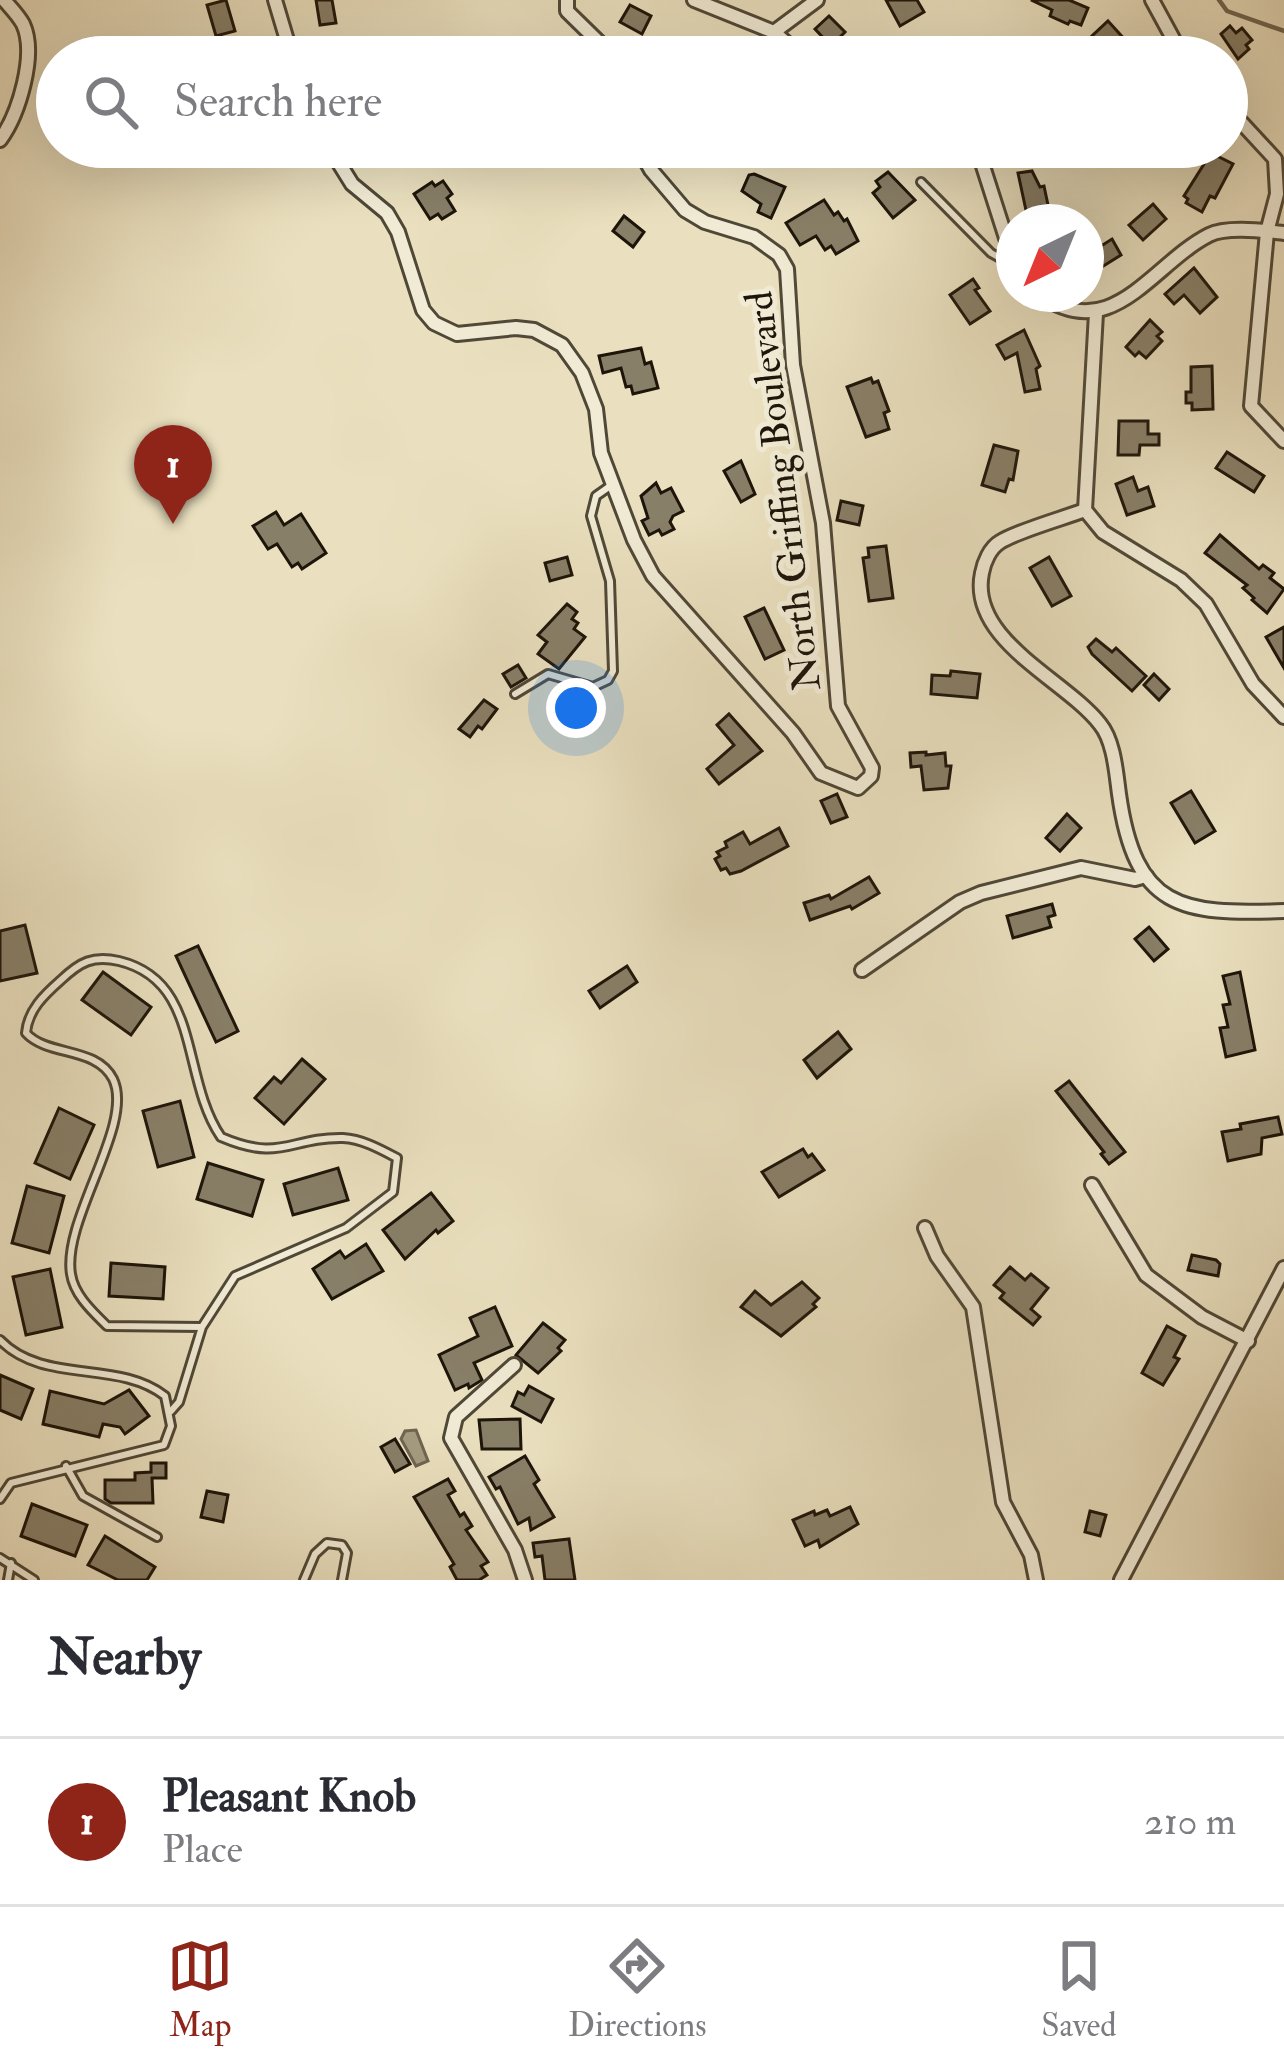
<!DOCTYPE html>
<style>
body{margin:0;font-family:"IM FELL Double Pica",serif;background:#f7f7f7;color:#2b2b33}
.compass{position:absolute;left:996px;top:204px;width:108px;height:108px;border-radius:50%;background:#fff;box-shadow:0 12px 48px #0002;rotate:223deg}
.you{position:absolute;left:576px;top:708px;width:42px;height:42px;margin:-30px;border:9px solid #fff;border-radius:50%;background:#1a73e8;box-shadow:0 0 0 18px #1a73e833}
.badge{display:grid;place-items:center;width:78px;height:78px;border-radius:50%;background:#8f2418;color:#fff;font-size:39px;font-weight:700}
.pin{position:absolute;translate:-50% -99px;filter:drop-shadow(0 3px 6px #0008)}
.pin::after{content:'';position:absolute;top:63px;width:42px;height:36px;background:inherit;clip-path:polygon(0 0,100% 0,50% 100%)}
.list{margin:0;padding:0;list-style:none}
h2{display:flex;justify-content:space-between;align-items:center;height:156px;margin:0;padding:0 48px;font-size:51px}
h2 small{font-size:39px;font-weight:400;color:#7c7c81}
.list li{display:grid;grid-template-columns:78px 1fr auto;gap:36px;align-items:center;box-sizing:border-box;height:168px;padding:0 48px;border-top:3px solid #e1e1e2}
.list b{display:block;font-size:45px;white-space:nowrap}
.list p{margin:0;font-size:39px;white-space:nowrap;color:#7c7c81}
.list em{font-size:39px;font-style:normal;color:#7c7c81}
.icon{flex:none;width:66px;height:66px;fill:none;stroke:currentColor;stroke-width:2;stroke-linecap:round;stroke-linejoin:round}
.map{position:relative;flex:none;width:1284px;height:1580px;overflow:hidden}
.search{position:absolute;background:#fff;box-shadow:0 12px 48px #0002;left:36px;right:36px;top:36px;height:132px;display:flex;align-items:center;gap:30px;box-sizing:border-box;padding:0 42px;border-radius:66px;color:#7c7c81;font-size:45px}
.sheet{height:324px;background:#fff}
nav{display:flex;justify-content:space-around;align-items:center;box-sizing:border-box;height:168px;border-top:3px solid #e1e1e2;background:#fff;font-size:33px;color:#7c7c81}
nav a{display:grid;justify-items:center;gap:6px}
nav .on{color:#8f2418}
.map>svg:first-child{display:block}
.water{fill:#a49b81;stroke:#6e6551;stroke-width:3}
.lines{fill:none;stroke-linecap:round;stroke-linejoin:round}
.stream{stroke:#6e6551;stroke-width:4.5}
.building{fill:#887f68;stroke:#1d150a;stroke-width:3}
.lane-casing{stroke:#504837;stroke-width:12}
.street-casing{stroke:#504837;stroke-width:18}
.lane{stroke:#f1ebd5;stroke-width:6}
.street{stroke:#f1ebd5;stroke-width:12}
.labels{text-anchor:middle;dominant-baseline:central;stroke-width:10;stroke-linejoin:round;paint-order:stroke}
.street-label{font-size:39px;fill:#1d150a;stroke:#f1ebd5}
</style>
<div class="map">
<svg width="1284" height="1580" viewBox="0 0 1284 1580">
<rect width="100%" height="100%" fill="#eae0bf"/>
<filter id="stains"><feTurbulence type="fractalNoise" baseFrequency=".00167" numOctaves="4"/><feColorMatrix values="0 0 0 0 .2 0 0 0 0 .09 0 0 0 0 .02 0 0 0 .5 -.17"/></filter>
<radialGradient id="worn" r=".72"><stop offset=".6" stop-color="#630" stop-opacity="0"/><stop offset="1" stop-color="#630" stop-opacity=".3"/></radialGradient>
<path class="water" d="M416,1430L428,1461L416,1466L401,1439L405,1431Z"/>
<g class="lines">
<path class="stream" d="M1219,0L1227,11L1284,31"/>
</g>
<g class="building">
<path d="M226,0L235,31L216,36L207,5Z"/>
<path d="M316,0H332L336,23L320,25Z"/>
<path d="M886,0H917L924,12L900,26Z"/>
<path d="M1031,0H1069L1088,8L1081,25L1070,21L1068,24L1050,16L1052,10Z"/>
<path d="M630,5L651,16L642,34L620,22Z"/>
<path d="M829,16L845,32L831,46L815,29Z"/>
<path d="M1108,21L1127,42L1111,57H1102L1092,46L1097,42L1092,36Z"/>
<path d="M1230,26L1236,33L1242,28L1252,40L1246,45L1249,49L1238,59L1221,34Z"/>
<path d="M1211,153L1233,164L1215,198L1210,196L1202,212L1186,203L1188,199L1184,196Z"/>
<path d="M1032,171L1040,187L1044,186L1048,205L1042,206L1043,212L1027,215L1018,173Z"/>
<path d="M888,172L915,200L893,218L873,193L880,187L876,181Z"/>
<path d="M754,174L785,187L771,218L758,212L761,204L742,191L749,175Z"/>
<path d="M443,181L452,194L447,198L455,211L442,219L438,214L430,219L414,194L432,182L435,186Z"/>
<path d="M824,200L834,215L838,212L844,221L847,219L858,241L836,254L831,246L825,250L816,236L800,245L786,223Z"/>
<path d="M1153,204L1166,219L1143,240L1129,225Z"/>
<path d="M624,216L644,232L633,247L613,231Z"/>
<path d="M1112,239L1121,255L1097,270L1087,255Z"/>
<path d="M1194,268L1217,297L1200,313L1184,295L1174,304L1165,294Z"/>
<path d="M973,279L979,288L975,290L990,311L970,324L950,295Z"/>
<path d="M1150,320L1162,332L1157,336L1162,341L1146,358L1139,352L1135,356L1126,347Z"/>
<path d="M1024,330L1040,366L1036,369L1040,389L1025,392L1017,353L1005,359L997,345Z"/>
<path d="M641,348L645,364L651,362L658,388L633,394L631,386L626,387L621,368L603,373L599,356Z"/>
<path d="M1212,366L1213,409L1192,410V403H1186V392H1191V367Z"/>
<path d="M871,378L873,383L878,381L889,411L884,413L889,429L866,437L847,387Z"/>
<path d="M1119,421H1148V434H1159V445H1140L1139,455H1118Z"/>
<path d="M994,445L1018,451L1013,480L1009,479L1005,492L982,485Z"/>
<path d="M1227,452L1264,476L1254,492L1216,468Z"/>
<path d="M741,461L755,494L741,502L724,471Z"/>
<path d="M1133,477L1138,491L1148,487L1154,506L1127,515L1116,484Z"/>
<path d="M656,483L661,493L671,488L683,511L673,516L670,522L674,529L662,535L659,530L649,535L642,521L648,518L641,496Z"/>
<path d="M841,501L863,506L859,525L837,520Z"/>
<path d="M276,512L284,525L301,514L326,553L302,569L298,563L292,567L277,544L268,549L253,526Z"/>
<path d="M1220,535L1259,569L1263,565L1274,573L1270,578L1284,589L1267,613L1252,600L1254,598L1243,588L1247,585L1205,553Z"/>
<path d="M886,546L893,598L869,601L863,558L869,557L868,548Z"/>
<path d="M567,557L572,575L550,581L545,563Z"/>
<path d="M1049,557L1071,596L1052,606L1030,568Z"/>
<path d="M567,604L577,612L572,619L578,623L574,629L585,637L559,669L538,654L547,642L538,635Z"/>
<path d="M764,608L784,650L765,659L745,617Z"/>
<path d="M1284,627V668L1266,637Z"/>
<path d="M1096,639L1112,652L1116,648L1146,676L1132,691L1092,654L1088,647Z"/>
<path d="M518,665L526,678L511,687L503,674Z"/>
<path d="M951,671L980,674L977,698L931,694L932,675L950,676Z"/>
<path d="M1154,674L1169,689L1159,700L1144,685Z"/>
<path d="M484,700L497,709L482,729L478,726L470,737L459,729Z"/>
<path d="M729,714L762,751L719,784L707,769L734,745L717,725Z"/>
<path d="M926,752V755L945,753L946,766H951L948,788L924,790L921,766L911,767L910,753Z"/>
<path d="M1191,791L1215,831L1195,843L1171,803Z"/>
<path d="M837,794L847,817L831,823L821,801Z"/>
<path d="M1067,814L1081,828L1060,851L1046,838Z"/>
<path d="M779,828L788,846L741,871L730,874L726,868L721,870L715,859L720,856L717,852L727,847L725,842L743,832L750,844Z"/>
<path d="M869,877L879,893L852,909L850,906L810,920L804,903L829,895L831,899Z"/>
<path d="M1052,904L1055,915L1048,917L1051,927L1013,938L1007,916Z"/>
<path d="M25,925L37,973L0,981V931Z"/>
<path d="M1149,927L1168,949L1154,961L1135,939Z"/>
<path d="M198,946L238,1031L216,1042L176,956Z"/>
<path d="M627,966L637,982L600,1008L589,991Z"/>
<path d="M103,972L151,1007L131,1035L82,1000Z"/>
<path d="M1240,972L1255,1050L1226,1057L1220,1028L1228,1027L1223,1005L1230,1004L1223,976Z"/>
<path d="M838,1032L851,1049L817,1078L804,1060Z"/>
<path d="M302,1059L325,1079L284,1124L255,1098L274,1077L281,1083Z"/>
<path d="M1069,1081L1125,1152L1109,1164L1101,1154L1104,1152L1056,1091Z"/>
<path d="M180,1101L194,1157L158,1167L143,1111Z"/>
<path d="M59,1108L94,1125L70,1179L35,1163Z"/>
<path d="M1278,1117L1282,1134L1262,1138L1261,1154L1228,1161L1222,1132L1241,1129L1240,1124Z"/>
<path d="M803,1149L808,1157L812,1154L824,1170L779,1197L762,1172Z"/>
<path d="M208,1163L263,1180L252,1216L197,1199Z"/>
<path d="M338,1168L348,1200L293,1215L284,1184Z"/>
<path d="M27,1186L64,1196L49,1253L12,1243Z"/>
<path d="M431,1193L453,1221L438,1233L436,1230L405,1259L383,1230Z"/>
<path d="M366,1244L383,1271L332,1299L313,1269L340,1251L345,1258Z"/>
<path d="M1192,1255L1216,1260L1220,1264L1218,1276L1188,1270Z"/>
<path d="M111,1263L165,1267L163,1299L109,1296Z"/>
<path d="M1010,1267L1025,1280L1031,1274L1048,1288L1031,1309L1040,1317L1033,1325L1000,1298L1004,1293L994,1285Z"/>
<path d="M50,1269L62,1327L26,1335L13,1277Z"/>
<path d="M802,1282L819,1298L813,1304L816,1307L781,1336L741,1307L755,1291L771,1305Z"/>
<path d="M495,1307L512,1346L474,1363L482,1380L469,1388L468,1384L455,1390L439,1355L478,1336L470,1318Z"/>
<path d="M543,1323L565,1340L558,1348L561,1351L538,1373L516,1355Z"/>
<path d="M1167,1326L1185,1336L1174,1357L1179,1359L1163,1385L1142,1373Z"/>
<path d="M0,1375L33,1389L21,1419L0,1410Z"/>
<path d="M529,1386L553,1399L541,1422L512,1406L518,1392L524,1395Z"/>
<path d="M129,1390L149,1416L125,1434L120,1427L103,1424L99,1437L43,1424L50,1391L104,1404Z"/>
<path d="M520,1419L521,1449H482L479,1420Z"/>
<path d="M395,1439L410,1464L395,1472L381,1447Z"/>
<path d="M525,1456L539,1480L534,1484L554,1517L531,1530L529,1518L518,1524L500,1487L496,1489L489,1477Z"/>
<path d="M151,1463H166V1478H152L153,1503H111L105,1499V1480H135V1473L151,1472Z"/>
<path d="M448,1479L455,1491L448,1495L460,1516L464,1513L472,1526L466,1530L488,1562L481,1566L487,1575L479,1580H457L450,1567L454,1564L414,1497Z"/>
<path d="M207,1491L228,1495L223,1522L201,1517Z"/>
<path d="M32,1504L87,1525L75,1556L21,1536Z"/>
<path d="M850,1507L858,1524L820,1547L818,1540L805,1546L793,1520L814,1511L815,1515L827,1510L830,1516Z"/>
<path d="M1090,1511L1106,1515L1100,1536L1085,1532Z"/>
<path d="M105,1536L155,1567L147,1580H118L88,1565Z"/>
<path d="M569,1539L575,1580H545L542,1556L535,1557L533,1543Z"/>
</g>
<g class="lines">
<defs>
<g id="lane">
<path d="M921,182L991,253L1000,258L1010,257"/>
<path d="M515,694L548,674L593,687L608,680L613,671L610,581L591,516L596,496L613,484"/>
<path d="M0,1340C43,1385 118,1359 165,1396L171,1426L164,1445L11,1483L0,1499"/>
<path d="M171,1411L179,1402L202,1327L235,1276L346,1228L393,1192L397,1158C380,1149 362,1139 343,1138C289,1137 282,1163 221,1137C180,1077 202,981 119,961C93,955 80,962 61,980C44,995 28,1010 26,1033C48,1057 96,1046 113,1079C135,1124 62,1219 71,1274C74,1295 93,1312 107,1326L202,1327"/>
<path d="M66,1466L83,1496L157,1537"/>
<path d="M0,1558L34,1580"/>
<path d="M8,1580L11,1563"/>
<path d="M304,1580L315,1554L327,1543L342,1545L347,1553L342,1580"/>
</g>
<g id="street">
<path d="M275,0L292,57"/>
<path d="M567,0V11L614,57"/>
<path d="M694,0L774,32L802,57"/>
<path d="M1152,0L1183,57"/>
<path d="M774,32L817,0"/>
<path d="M1227,107L1275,159L1277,194L1267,232L1251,406L1284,441"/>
<path d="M0,140C19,114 37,54 23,24C18,15 10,7 4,0"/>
<path d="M329,147L352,184L387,213L398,232L423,310L434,323L457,334L516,328L534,330L562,345L582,373L596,409L601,453L634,540L653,576L793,733L821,773L858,788L871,776L872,768L838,706L823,523L793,365L787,269L779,255L754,237L705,222L685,210L651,170L638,147"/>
<path d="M968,147L982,163L1014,263"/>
<path d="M1039,294C1112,347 1152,264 1209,235C1227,226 1264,231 1284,233"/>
<path d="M1096,313L1085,510L1103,532L1181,580L1206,604L1253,684L1284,717"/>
<path d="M1085,510C1064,518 1017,531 1000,542C990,548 984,562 982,573C968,640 1066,680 1100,724C1114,741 1116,772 1119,794C1135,909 1181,915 1284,911"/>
<path d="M862,970L960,902L981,893L1081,868L1135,879L1146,876"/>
<path d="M1092,1185L1146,1275L1202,1317L1248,1341"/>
<path d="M925,1228L937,1256L973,1307L1003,1502L1031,1555L1036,1580"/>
<path d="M514,1365L456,1417L451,1438L515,1550L525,1580"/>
<path d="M1121,1580L1284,1268"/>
</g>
</defs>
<use href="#lane" class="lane-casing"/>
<use href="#street" class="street-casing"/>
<use href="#lane" class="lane"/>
<use href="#street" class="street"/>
</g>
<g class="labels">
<g class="street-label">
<text transform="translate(783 491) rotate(-97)">North Griffing Boulevard</text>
</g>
</g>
<rect width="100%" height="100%" filter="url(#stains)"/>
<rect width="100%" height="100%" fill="url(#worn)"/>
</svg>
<svg class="compass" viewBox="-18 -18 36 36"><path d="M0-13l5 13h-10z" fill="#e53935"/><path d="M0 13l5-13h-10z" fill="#7c7c81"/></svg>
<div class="you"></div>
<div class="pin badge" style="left:173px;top:524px">1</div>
<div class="search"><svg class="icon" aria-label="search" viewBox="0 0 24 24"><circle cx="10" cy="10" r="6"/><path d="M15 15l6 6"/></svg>Search here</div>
</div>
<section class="sheet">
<h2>Nearby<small></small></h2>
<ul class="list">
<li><span class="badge">1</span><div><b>Pleasant Knob</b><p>Place</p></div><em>210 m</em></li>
</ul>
</section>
<nav>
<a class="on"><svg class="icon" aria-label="map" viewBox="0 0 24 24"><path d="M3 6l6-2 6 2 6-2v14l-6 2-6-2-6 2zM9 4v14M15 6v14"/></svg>Map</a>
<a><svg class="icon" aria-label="directions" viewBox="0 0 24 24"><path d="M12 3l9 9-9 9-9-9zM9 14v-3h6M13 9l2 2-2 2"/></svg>Directions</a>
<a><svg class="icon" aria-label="saved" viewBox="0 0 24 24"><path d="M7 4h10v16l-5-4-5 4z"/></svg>Saved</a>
</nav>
